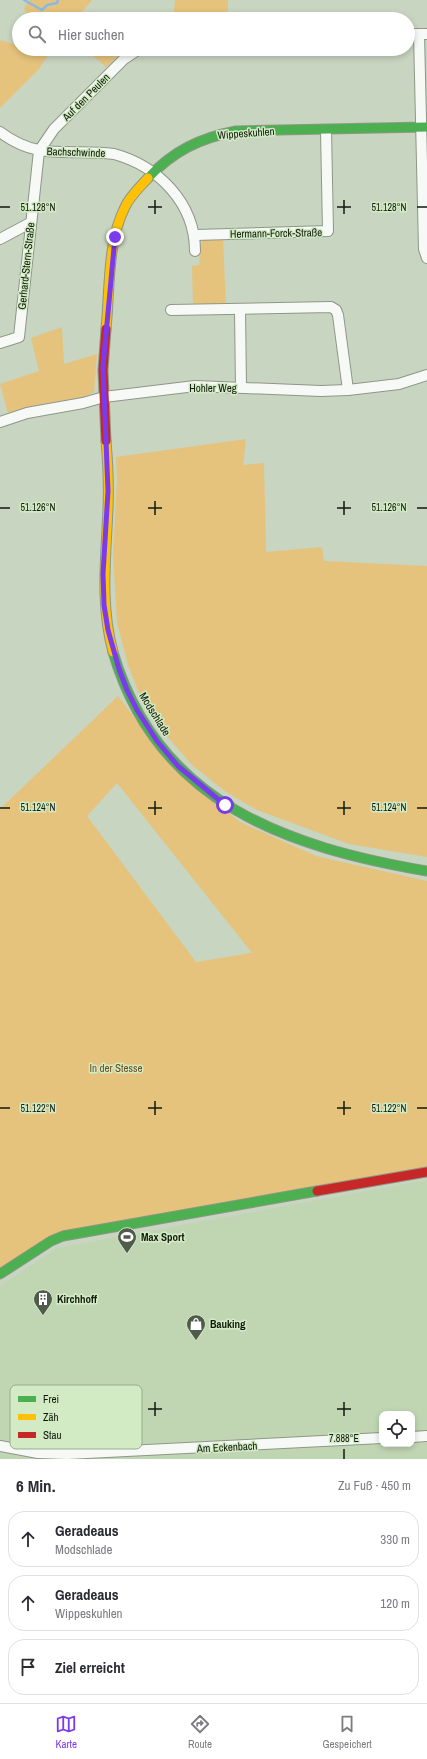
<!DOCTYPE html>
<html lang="de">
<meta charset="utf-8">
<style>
body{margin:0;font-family:"Archivo Narrow",sans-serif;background:#f2f2f3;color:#2b2b33}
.controls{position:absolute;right:12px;bottom:12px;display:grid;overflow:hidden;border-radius:8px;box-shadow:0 2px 6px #0003}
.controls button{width:36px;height:36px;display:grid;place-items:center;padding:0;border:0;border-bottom:1px solid #e1e1e2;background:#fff;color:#2b2b33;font:20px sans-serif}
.stop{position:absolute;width:12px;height:12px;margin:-9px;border:3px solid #7c3aed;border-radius:50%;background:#fff}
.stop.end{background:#7c3aed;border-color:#fff;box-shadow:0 1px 4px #0008}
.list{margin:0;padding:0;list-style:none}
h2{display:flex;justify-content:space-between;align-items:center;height:52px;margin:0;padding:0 16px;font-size:17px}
h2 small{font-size:13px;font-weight:400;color:#7c7c81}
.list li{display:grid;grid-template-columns:26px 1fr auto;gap:12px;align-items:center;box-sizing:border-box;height:56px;margin:0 8px 8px;padding:0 8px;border:1px solid #e1e1e2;border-radius:16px}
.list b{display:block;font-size:15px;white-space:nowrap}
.list p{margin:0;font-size:13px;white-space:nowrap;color:#7c7c81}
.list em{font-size:13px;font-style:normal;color:#7c7c81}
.icon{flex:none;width:22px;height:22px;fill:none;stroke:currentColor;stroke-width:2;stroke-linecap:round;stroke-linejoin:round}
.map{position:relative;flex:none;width:427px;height:1459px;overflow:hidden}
.search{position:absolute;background:#fff;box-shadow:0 2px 6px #0003;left:12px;right:12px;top:12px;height:44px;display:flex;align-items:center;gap:10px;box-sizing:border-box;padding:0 14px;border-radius:22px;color:#7c7c81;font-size:15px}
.sheet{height:244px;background:#fff}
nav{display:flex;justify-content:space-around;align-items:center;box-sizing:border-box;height:56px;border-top:1px solid #e1e1e2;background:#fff;font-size:11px;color:#7c7c81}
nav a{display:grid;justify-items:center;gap:2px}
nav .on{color:#7c3aed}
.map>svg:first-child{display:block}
.built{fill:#c0d6b3;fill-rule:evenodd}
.green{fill:#e5c37d;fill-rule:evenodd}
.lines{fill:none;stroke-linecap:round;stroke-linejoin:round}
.stream{stroke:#8bb9e5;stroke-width:2.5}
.street-casing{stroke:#8e9787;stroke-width:12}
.fast-casing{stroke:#8e9787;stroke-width:11}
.slow-casing{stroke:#8e9787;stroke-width:11}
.jam-casing{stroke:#8e9787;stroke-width:11}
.street{stroke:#f7f9f6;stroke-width:10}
.fast{stroke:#4caf50;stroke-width:9}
.slow{stroke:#ffc107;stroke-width:9}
.jam{stroke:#c62828;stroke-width:9}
.route{stroke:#7c3aed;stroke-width:5}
.ticks{fill:none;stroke:#111a0c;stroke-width:1.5}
.labels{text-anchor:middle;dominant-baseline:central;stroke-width:3;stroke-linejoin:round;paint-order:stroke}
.street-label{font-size:11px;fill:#111a0c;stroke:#d2ebc4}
.park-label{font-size:11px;fill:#6a4c1f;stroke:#d2ebc4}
.poi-label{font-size:11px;font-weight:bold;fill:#111a0c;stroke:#d2ebc4;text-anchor:start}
.key{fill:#d2ebc4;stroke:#98ac8d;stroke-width:1}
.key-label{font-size:11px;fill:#111a0c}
.ticks-label{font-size:10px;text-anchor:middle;fill:#111a0c;stroke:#d2ebc4;stroke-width:3;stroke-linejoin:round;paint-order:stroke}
</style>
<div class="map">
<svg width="427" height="1459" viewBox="0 0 427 1459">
<rect width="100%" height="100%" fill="#c8d5c0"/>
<path class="built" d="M427,1180V1459H0V1286L57,1248ZM382,1414H412V1444H382Z"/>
<g class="green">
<path d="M29,0H92L76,19H30L24,8Z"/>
<path d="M175,0H228V19H173Z"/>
<path d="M0,40L19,46V49L34,51L35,49H52L39,69L0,108Z"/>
<path d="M85,49H125L106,67Z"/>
<path d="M223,238L226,306H193L192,266L199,265L201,243L205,239Z"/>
<path d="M62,327L64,364L97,354L94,392L84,397L43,404L8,413L0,384L39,371L31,338Z"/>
<path d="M246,439L243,465L264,463L266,552L322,547L324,561L427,566V857L349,844L257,810L226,792L192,765L165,734L139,693L128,665L117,623L113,554L117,481L116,457Z"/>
<path d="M118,696L158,748L197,787L240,822L316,856L427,881V1169L53,1235L0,1270V809ZM117,783L252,953H251L196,962L87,816Z"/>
</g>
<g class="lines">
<path class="stream" d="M24,0L42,10L47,5L57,3L58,0"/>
<defs>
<g id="street">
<path d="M408,34H427"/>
<path d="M419,34L424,249L427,258"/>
<path d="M0,132C40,162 69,148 114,154C158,166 195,203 195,251"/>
<path d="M195,235L328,231L326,130"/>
<path d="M0,239L30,223"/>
<path d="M171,310L331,307L336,310L338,315L348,390"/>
<path d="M240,310L241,387"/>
<path d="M0,343L19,337L39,151L54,129L124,59L139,49"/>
<path d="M0,422L27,413L83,403L104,397L195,386L321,391L348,390L399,384L427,375"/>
<path d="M412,1437L427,1436"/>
<path d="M0,1446L38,1453L67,1454L382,1438"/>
</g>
<g id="fast">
<path d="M148,178C173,151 200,138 236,131L427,127"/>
<path d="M113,652C157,803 287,847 427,871"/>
<path d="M0,1274L51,1241L63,1236L317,1191"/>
</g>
<g id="slow">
<path d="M106,329C110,289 107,243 125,207C130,196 140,187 148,178"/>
<path d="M106,441C108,464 109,486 108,509C106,557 100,604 113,652"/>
</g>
<g id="jam">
<path d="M106,329L103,370L106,441"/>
<path d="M317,1191L427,1172"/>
</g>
</defs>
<use href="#street" class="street-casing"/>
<use href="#fast" class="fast-casing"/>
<use href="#slow" class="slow-casing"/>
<use href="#jam" class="jam-casing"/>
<use href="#street" class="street"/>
<use href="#fast" class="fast"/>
<use href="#slow" class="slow"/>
<use href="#jam" class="jam"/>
</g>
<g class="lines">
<path class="route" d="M115,237L103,367L108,491L103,574L104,605L108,630L119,669L127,690L137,710L157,741L178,766L225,805"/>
</g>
<path class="ticks" d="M155,200V214M344,200V214M0,207H10M148,207H162M337,207H351M417,207H427M155,501V515M344,501V515M0,508H10M148,508H162M337,508H351M417,508H427M155,801V815M344,801V815M0,808H10M148,808H162M337,808H351M417,808H427M155,1101V1115M344,1101V1115M0,1108H10M148,1108H162M337,1108H351M417,1108H427M155,1402V1416M344,1402V1416M148,1409H162M337,1409H351M344,1449V1459"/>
<defs>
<symbol id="stadium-pin" viewBox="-11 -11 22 30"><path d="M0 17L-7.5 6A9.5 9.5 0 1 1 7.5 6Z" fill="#515b4b" stroke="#d2ebc4"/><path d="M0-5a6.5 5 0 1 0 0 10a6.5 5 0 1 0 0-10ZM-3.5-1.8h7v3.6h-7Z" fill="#fff"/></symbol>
<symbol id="building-pin" viewBox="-11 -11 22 30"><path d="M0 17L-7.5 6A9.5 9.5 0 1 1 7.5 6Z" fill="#515b4b" stroke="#d2ebc4"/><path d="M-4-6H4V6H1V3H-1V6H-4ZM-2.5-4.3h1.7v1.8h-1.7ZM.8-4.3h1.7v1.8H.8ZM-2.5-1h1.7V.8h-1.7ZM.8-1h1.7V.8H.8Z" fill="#fff"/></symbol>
<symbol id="shop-pin" viewBox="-11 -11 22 30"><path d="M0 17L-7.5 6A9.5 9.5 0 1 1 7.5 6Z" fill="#515b4b" stroke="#d2ebc4"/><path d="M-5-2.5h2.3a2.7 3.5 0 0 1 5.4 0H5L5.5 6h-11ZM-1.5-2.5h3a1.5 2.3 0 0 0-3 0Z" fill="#fff"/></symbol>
</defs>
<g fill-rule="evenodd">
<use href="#stadium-pin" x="116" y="1226" width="22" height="30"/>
<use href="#building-pin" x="32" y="1288" width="22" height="30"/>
<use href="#shop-pin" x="185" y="1313" width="22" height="30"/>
</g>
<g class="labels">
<g class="street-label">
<text transform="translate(86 97) rotate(-45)">Auf den Peulen</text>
<text transform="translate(246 133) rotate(-4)">Wippeskuhlen</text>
<text transform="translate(76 152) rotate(2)">Bachschwinde</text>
<text transform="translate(276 233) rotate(-1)">Hermann-Forck-Straße</text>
<text transform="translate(26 266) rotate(-84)">Gerhard-Stern-Straße</text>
<text x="213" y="388">Hohler Weg</text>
<text transform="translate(155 714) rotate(58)">Modschlade</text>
<text transform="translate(227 1447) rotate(-3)">Am Eckenbach</text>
</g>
<g class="park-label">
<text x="116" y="1068">In der Stesse</text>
</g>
<g class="poi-label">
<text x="141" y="1237">Max Sport</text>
<text x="57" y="1299">Kirchhoff</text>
<text x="210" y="1324">Bauking</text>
</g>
</g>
<rect x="10" y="1385" width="132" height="64" rx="6" class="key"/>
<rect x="18" y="1396" width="18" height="6" fill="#4caf50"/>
<rect x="18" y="1414" width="18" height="6" fill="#ffc107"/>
<rect x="18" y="1432" width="18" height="6" fill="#c62828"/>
<g class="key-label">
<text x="43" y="1403">Frei</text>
<text x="43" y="1421">Zäh</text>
<text x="43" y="1439">Stau</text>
</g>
<g class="ticks-label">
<text x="38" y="211">51.128°N</text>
<text x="389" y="211">51.128°N</text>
<text x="38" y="511">51.126°N</text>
<text x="389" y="511">51.126°N</text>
<text x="38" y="811">51.124°N</text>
<text x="389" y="811">51.124°N</text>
<text x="38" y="1112">51.122°N</text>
<text x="389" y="1112">51.122°N</text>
<text x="344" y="1442">7.888°E</text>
</g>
</svg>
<div class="controls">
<button><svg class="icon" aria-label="locate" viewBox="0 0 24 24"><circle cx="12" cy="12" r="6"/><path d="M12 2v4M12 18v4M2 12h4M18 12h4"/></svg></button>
</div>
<div class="stop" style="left:225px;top:805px"></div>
<div class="stop end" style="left:115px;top:237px"></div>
<div class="search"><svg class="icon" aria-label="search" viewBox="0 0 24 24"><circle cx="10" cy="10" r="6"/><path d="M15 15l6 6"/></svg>Hier suchen</div>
</div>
<section class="sheet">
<h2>6 Min.<small>Zu Fuß · 450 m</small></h2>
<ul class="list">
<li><svg class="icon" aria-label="ahead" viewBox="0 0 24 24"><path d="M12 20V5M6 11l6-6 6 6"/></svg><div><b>Geradeaus</b><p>Modschlade</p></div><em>330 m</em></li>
<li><svg class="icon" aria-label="ahead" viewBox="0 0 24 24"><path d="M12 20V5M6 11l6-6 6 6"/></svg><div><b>Geradeaus</b><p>Wippeskuhlen</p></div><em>120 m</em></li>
<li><svg class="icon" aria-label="arrive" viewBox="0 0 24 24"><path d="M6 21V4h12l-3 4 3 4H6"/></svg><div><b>Ziel erreicht</b></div></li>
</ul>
</section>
<nav>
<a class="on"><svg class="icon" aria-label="map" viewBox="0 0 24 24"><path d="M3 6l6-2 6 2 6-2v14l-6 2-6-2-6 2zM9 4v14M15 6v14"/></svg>Karte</a>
<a><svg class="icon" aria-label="directions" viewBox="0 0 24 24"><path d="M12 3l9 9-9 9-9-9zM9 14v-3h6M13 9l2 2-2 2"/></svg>Route</a>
<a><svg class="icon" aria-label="saved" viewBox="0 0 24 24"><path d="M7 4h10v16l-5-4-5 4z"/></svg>Gespeichert</a>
</nav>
